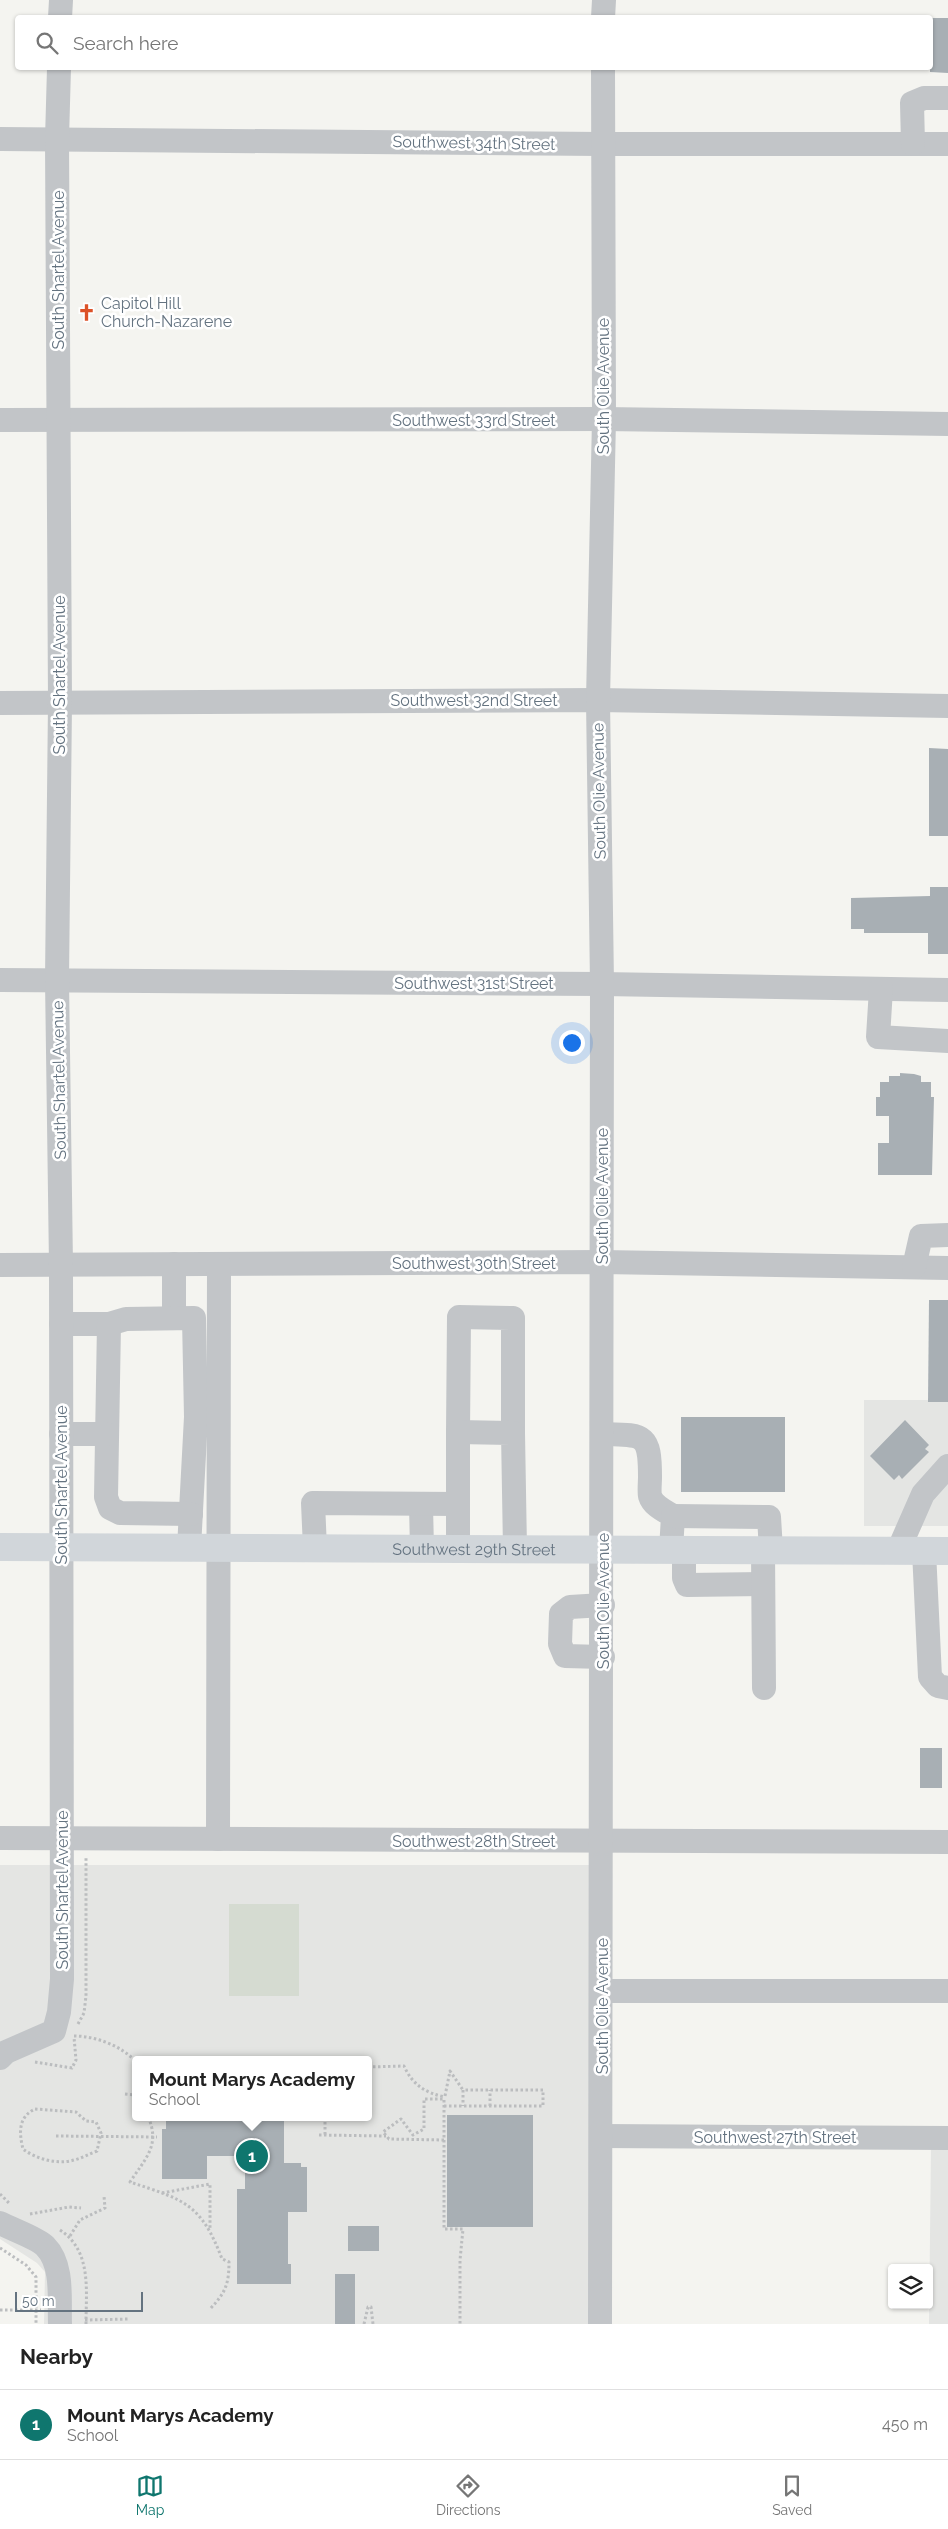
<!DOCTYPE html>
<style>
body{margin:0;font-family:Raleway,sans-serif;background:#f6f6f6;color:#222}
.controls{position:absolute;right:15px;bottom:15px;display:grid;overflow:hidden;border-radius:5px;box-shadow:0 1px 4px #0004}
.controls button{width:45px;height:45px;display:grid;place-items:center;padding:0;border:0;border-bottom:1px solid #e0e0e0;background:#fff;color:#222;font:25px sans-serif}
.scale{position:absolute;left:15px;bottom:12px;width:128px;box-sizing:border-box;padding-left:5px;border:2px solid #647380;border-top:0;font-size:14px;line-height:18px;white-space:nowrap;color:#647380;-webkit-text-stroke:4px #fff;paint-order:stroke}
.you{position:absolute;left:571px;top:1042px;width:18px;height:18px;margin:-12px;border:4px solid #fff;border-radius:50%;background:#1a73e8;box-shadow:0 0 0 8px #1a73e833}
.badge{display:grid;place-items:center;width:32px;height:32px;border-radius:50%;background:#0f766e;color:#fff;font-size:16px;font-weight:700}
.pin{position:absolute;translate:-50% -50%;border:2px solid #fff;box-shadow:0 1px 5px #0006}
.popup{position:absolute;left:132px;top:2056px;width:240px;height:65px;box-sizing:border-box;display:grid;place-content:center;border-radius:5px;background:#fff;filter:drop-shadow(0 1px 4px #0005);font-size:16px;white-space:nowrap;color:#767676}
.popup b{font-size:19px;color:#222}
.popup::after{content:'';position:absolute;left:50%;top:100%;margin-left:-10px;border:10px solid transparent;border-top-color:#fff}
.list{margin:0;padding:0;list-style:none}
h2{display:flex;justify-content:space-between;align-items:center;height:65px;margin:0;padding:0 20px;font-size:21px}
h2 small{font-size:16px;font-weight:400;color:#767676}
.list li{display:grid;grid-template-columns:32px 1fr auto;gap:15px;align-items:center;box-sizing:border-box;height:70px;padding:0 20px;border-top:1px solid #e0e0e0}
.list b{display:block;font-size:19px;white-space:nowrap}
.list p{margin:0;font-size:16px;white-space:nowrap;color:#767676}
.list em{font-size:16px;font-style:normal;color:#767676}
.icon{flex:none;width:28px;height:28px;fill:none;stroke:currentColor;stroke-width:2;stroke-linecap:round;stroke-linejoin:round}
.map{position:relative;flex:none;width:948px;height:2324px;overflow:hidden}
.search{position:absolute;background:#fff;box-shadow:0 1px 4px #0004;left:15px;right:15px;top:15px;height:55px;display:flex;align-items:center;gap:12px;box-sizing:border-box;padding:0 18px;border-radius:5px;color:#767676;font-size:19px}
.sheet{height:135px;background:#fff}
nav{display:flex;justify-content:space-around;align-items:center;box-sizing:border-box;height:70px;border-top:1px solid #e0e0e0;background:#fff;font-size:14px;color:#767676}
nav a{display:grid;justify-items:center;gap:2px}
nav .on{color:#0f766e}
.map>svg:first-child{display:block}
.built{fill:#e4e5e3;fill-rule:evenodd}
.green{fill:#d5dbd1}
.building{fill:#a8afb4}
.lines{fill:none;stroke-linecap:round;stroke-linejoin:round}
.path{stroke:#bbbdbf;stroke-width:3;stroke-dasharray:2.5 2.5;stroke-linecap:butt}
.minor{stroke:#c2c5c8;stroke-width:24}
.major{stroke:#d1d6da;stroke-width:28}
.labels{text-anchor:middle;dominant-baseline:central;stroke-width:5;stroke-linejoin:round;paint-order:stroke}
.street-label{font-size:16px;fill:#647380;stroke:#fff}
.poi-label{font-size:16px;fill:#647380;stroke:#fff;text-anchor:start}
</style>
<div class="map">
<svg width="948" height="2324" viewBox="0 0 948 2324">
<rect width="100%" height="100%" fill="#f4f4f0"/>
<g class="built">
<rect x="864" y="1400" width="84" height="126"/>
<path d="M0,1865H591L589,2324H44L45,2272L37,2263L0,2239ZM136,2060H368V2117H136Z"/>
<path d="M931,2148H948V2324H929Z"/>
</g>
<rect class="green" x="229" y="1904" width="70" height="92"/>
<g class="building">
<path d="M930,18H948V73L930,72Z"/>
<path d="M929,748L948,749V836H929Z"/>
<path d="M930,887H948V954H928V933H864V929H851V898L930,896Z"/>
<path d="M900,1073L914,1074L921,1076V1082H931V1097H934L932,1175H878V1143H889V1116H876V1097H880V1082H889V1076H900Z"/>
<path d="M929,1300H948V1402H928Z"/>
<rect x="681" y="1417" width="104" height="75"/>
<path d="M905,1420L929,1445L925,1449L929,1452L902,1479L899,1475L894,1480L870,1456Z"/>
<rect x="920" y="1748" width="22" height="40"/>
<rect x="447" y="2115" width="86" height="112"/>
<path d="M166,2117H284V2163H301V2167H307V2212H288V2264H291V2284H237V2189H245V2156H207V2179H162V2129H166Z"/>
<rect x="348" y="2226" width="31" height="25"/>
<rect x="335" y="2274" width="20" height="50"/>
</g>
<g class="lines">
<g class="path">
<path d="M78,2024L84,2013L86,1996V1857"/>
<path d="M74,2036C96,2036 122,2046 136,2062"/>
<path d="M35,2062L72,2068L76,2060L74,2037"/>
<path d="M368,2067L404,2066C412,2084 425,2093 445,2097"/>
<path d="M125,2094L136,2095"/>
<path d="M445,2096L450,2071L463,2090"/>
<path d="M444,2106H543V2090H463V2106"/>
<path d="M490,2106V2090"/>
<path d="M35,2109L76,2112L86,2121L96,2122L101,2133L97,2151C89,2154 82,2158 74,2160C58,2165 36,2159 23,2149C19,2133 18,2117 35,2109Z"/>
<path d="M148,2117C161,2145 145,2159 130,2182C184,2200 201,2203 222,2259L229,2262C229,2285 225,2293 210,2309"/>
<path d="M325,2117V2135"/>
<path d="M319,2135L386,2136"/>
<path d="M56,2136L157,2137"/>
<path d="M444,2140L389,2139L383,2132L401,2119L413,2135L424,2129V2099H444V2229H463L460,2260V2324"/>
<path d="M162,2193L210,2184V2229"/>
<path d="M0,2194L10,2204"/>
<path d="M30,2214L69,2207L81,2208"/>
<path d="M60,2230C92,2251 86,2290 86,2324"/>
<path d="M70,2236L80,2220L105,2208L104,2196"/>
<path d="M0,2248L26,2265L36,2277V2324"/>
<path d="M0,2310H41"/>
<path d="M85,2320L129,2319"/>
<path d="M364,2324L368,2307H371L373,2324"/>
</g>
<g class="minor">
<path d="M60,18L61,0"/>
<path d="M603,18L604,0"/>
<path d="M0,139L602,144H948"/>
<path d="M913,144L912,103L924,98H948"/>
<path d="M0,420L604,419L948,424"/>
<path d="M0,703L598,700L948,706"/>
<path d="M0,980L602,984L948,990"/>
<path d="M881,989L878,1037L948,1041"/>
<path d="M0,1265L602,1262L948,1268"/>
<path d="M914,1267L921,1236L948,1235"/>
<path d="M174,1318V1264"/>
<path d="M61,1324H109L126,1319L194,1318L196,1417L189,1548"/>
<path d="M109,1324L106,1497L110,1508L120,1513L191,1514"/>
<path d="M458,1432L459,1317L513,1318V1433"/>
<path d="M61,1434H107"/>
<path d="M602,1434C644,1435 650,1433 650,1477C650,1483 649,1491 650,1496C653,1506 665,1511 673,1516L671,1550"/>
<path d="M421,1505L422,1549"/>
<path d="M673,1516L769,1517L771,1550"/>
<path d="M315,1548L313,1503L458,1504"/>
<path d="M458,1549V1432L513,1433L515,1549"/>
<path d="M684,1550V1578L687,1585L763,1584"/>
<path d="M763,1550L764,1688"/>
<path d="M898,1551L923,1494L948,1466"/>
<path d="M924,1551L930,1677L938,1686L948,1688"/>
<path d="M603,1605L570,1607L561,1614L560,1644L565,1656L603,1657"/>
<path d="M0,1838L948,1842"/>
<path d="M218,1839L219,1264"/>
<path d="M602,1991H948"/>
<path d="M0,2058L6,2052L54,2031L59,2012L62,1979L61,1265L57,980L60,703L57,139L59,68"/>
<path d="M601,2136L948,2138"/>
<path d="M0,2223C11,2229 37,2238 45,2246C64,2265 59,2300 60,2324"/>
<path d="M600,2324L602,984L598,700L604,419L603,68"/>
</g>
<path class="major" id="s1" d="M0,1547L948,1551"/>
</g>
<defs>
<symbol id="church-bare" viewBox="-9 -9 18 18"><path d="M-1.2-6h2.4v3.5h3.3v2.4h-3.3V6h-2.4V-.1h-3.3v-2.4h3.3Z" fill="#dc5228" stroke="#fff" stroke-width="2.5" paint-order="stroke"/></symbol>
</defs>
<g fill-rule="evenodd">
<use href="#church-bare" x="74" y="300" width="25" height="25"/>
</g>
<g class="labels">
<g class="street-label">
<text transform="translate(474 143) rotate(1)">Southwest 34th Street</text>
<text transform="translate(58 270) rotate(-90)">South Shartel Avenue</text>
<text transform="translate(603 386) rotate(-90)">South Olie Avenue</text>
<text x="474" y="420">Southwest 33rd Street</text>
<text transform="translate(59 675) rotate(-90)">South Shartel Avenue</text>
<text x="474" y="700">Southwest 32nd Street</text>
<text transform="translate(599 791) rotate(-91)">South Olie Avenue</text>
<text x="474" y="983">Southwest 31st Street</text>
<text transform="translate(59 1080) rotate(-91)">South Shartel Avenue</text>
<text transform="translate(602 1196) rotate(-90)">South Olie Avenue</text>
<text x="474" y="1263">Southwest 30th Street</text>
<text transform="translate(61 1485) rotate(-90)">South Shartel Avenue</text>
<text stroke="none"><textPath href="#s1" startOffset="474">Southwest 29th Street</textPath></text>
<text transform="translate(603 1601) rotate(-90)">South Olie Avenue</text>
<text x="474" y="1841">Southwest 28th Street</text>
<text transform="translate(62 1890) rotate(-90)">South Shartel Avenue</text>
<text transform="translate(602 2006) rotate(-90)">South Olie Avenue</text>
<text x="775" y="2137">Southwest 27th Street</text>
</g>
<g class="poi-label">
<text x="101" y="303">Capitol Hill<tspan x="101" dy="18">Church-Nazarene</tspan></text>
</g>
</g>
</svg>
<div class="controls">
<button><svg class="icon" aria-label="layers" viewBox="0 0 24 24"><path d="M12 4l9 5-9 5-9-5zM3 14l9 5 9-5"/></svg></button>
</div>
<div class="scale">50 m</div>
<div class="you"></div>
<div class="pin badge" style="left:252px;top:2156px">1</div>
<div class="popup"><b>Mount Marys Academy</b>School</div>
<div class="search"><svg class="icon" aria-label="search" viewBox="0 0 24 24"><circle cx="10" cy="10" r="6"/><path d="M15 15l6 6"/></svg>Search here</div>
</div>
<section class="sheet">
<h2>Nearby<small></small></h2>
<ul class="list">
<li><span class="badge">1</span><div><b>Mount Marys Academy</b><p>School</p></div><em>450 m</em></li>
</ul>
</section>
<nav>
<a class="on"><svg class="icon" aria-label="map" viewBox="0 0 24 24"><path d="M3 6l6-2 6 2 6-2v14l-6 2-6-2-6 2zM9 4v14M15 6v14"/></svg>Map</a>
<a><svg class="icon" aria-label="directions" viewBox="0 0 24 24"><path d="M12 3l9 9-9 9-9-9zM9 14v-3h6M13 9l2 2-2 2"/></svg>Directions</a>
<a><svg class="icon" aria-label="saved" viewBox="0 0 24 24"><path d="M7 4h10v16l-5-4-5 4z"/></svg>Saved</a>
</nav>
